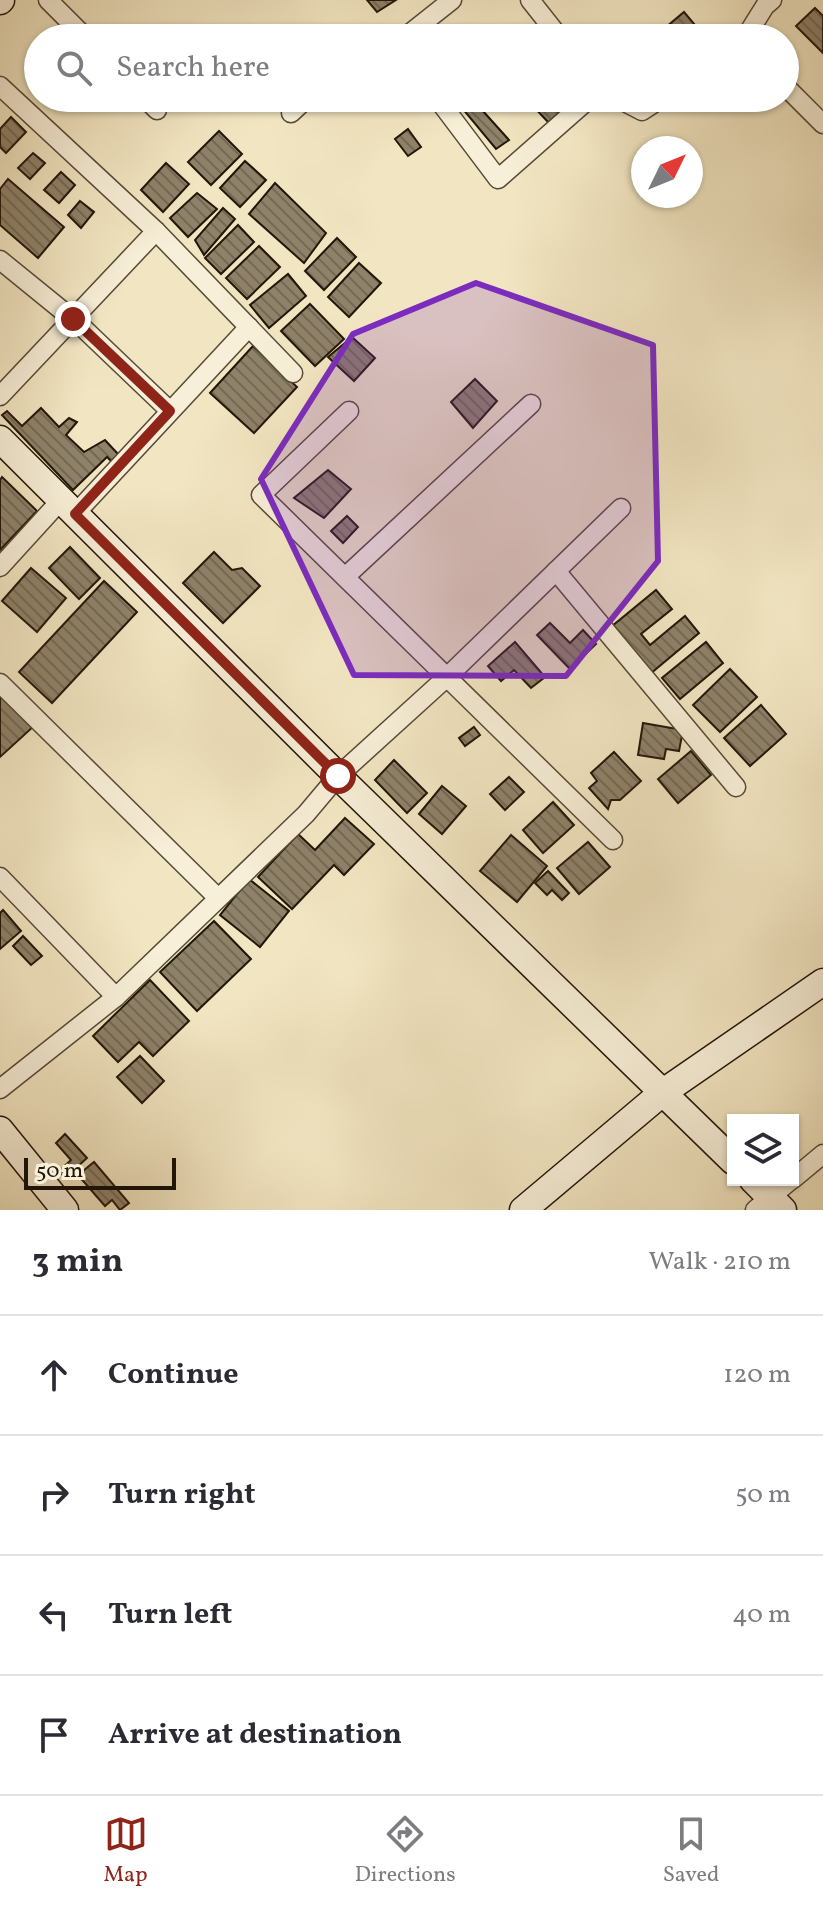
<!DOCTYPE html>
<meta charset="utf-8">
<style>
body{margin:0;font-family:Vollkorn,serif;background:#f2f2f3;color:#2b2b33}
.controls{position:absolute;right:24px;bottom:24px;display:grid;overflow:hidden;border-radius:0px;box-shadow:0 2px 6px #0004}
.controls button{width:72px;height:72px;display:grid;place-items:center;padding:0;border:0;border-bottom:2px solid #e1e1e2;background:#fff;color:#2b2b33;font:40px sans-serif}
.compass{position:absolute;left:631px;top:136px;width:72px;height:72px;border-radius:50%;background:#fff;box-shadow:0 2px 6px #0004;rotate:47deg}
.scale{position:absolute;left:24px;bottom:20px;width:152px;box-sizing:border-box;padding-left:8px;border:4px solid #221608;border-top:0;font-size:22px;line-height:28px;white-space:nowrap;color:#221608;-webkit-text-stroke:6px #f7efd7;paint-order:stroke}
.stop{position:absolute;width:24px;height:24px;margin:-18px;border:6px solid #8f2418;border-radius:50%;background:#fff}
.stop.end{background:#8f2418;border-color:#fff;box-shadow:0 2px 8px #0008}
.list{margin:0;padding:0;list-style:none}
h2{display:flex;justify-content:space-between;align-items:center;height:104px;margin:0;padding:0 32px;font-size:34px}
h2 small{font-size:26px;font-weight:400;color:#7c7c81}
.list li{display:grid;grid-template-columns:52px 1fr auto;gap:24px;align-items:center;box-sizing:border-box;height:120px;padding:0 32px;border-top:2px solid #e1e1e2}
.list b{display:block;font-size:30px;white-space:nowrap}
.list em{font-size:26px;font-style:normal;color:#7c7c81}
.icon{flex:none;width:44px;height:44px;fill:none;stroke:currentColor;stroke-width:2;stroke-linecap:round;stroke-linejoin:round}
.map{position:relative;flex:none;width:823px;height:1210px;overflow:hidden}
.search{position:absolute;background:#fff;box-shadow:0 2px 6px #0004;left:24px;right:24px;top:24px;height:88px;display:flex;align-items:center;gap:20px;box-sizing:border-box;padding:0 28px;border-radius:44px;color:#7c7c81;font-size:30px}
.sheet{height:584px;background:#fff}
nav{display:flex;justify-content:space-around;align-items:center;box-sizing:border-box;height:112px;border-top:2px solid #e1e1e2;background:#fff;font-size:22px;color:#7c7c81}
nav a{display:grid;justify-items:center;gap:4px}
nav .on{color:#8f2418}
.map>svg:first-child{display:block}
.building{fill:url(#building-back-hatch);stroke:#221608;stroke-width:2}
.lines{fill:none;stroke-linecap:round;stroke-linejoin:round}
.street-casing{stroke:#564a36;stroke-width:21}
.secondary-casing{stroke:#221608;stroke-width:29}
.street{stroke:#f7efd7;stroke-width:18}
.secondary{stroke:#f7efd7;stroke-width:26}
.route{stroke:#8f2418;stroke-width:10}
.marked{fill:#7b2cbf;fill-opacity:0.2;stroke:#7b2cbf;stroke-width:6;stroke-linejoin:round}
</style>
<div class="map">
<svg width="823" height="1210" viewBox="0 0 823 1210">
<defs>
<pattern id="building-back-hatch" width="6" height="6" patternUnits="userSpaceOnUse" patternTransform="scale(2)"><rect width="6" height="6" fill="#8e8269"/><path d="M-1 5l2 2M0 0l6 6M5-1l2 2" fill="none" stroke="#746954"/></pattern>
</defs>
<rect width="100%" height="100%" fill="#f2e6c2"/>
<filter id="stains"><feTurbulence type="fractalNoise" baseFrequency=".0025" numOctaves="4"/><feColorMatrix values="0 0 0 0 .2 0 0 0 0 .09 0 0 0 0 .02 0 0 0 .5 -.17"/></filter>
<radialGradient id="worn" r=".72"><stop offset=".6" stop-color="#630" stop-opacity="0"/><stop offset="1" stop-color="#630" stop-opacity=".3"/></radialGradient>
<g class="building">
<path d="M367,0H396L377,12Z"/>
<path d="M815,8L823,16V53L796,26Z"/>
<path d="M684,12L700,31L689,38H653Z"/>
<path d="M333,27L346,38H323Z"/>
<path d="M535,98H565L569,102L549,123L530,103Z"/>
<path d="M473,100L509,140L496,149L462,108Z"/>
<path d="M11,117L26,132L6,153L0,147V129Z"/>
<path d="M408,129L421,147L408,156L395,139Z"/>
<path d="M219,131L242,154L211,185L188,162Z"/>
<path d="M33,153L45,163L30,179L18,168Z"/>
<path d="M245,161L266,180L240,207L220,188Z"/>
<path d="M166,163L189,184L163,212L141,190Z"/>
<path d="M61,172L75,185L59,203L44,190Z"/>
<path d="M8,179L64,227L38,258L0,225V189Z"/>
<path d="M275,183L326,233L304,263L249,214Z"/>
<path d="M197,193L217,209L188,237L170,218Z"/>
<path d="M80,201L94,212L81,228L68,215Z"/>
<path d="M223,208L235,219L204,255L195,240Z"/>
<path d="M238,225L254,242L221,274L205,258Z"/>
<path d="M337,238L356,257L324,290L305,271Z"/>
<path d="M259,246L280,267L247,299L226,278Z"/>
<path d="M359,263L381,283L349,317L328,297Z"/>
<path d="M288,274L306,296L269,328L250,305Z"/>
<path d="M310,304L344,339L315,366L281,331Z"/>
<path d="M352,337L375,358L354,381L328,357Z"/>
<path d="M253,346L297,387L254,433L210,393Z"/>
<path d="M475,379L497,401L473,428L451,402Z"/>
<path d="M41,408L59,427L69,418L77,422L66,435L84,452L105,440L119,455L112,462L107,457L73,490L2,415L7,411L22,426Z"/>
<path d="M328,470L351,489L324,518L294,498Z"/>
<path d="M2,477L37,511L0,550V480Z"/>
<path d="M347,516L358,527L343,543L331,531Z"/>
<path d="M70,547L100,578L79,599L49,568Z"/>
<path d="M214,552L232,570L242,568L260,586L223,623L183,583Z"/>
<path d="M31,568L66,598L37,632L2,601Z"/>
<path d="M104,581L137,612L52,703L19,672Z"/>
<path d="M656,590L672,609L641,634L650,645L685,616L699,633L650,674L611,627Z"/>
<path d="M550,623L570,643L583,630L596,644L570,669L537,635Z"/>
<path d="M515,642L545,677L531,688L514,670L501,681L488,666Z"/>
<path d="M706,642L723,663L680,699L662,678Z"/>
<path d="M730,669L757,697L720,732L693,705Z"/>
<path d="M0,690L35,725L0,757Z"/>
<path d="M761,705L786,734L750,766L724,738Z"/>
<path d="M643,723L683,730L679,751L666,749L664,759L638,755Z"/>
<path d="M474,727L480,735L465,746L459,738Z"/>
<path d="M691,751L711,775L678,803L658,779Z"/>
<path d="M614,752L641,781L620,800H611L608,809L589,788L597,781L591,773Z"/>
<path d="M394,760L427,793L407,813L375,780Z"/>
<path d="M509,777L524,792L505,810L490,794Z"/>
<path d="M442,786L466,806L442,834L419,814Z"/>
<path d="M553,802L574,825L543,853L523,830Z"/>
<path d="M345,818L374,844L344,875L334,865L292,909L258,877L298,834L315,850Z"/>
<path d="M511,835L547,866L517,902L480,871Z"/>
<path d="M588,842L610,867L579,894L557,868Z"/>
<path d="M548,871L569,893L562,900L552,890L547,895L535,883Z"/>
<path d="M249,879L289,911L260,947L220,915Z"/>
<path d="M3,910L21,931L0,949V913Z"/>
<path d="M214,921L251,959L197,1011L160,972Z"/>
<path d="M23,936L42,956L31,965L13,946Z"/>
<path d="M150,980L189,1021L153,1056L139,1042L118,1062L93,1036Z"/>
<path d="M140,1056L164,1081L142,1103L117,1077Z"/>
<path d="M65,1134L87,1158L65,1178L59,1171L71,1160L56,1143Z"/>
<path d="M94,1162L129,1203L120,1210L112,1200L105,1206L78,1175Z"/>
</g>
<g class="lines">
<defs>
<g id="street">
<path d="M48,0L86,38"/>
<path d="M530,0L560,38"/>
<path d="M404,38L452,0"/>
<path d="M745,38L765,6L772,0"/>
<path d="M0,86L156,231L293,373"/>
<path d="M785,86L823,124"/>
<path d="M145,98L157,110"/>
<path d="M437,98L498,179L590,98"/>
<path d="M617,98L642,111L662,98"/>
<path d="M291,113L307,98"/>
<path d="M0,260L80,325L170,411"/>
<path d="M0,396L156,231"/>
<path d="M349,411L261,495L613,840"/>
<path d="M75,514L249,327"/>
<path d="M0,567L61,500"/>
<path d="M556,571L736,787"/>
<path d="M345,577L531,404"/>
<path d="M0,683L218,898"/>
<path d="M0,877L116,997"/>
<path d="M0,1089L116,997L306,814L338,776L447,677L621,508"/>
<path d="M793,1179L823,1154"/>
<path d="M755,1210L791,1180"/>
</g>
<g id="secondary">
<path d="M0,1L1,0"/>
<path d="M0,439L338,776L733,1161"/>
<path d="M0,1130L65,1210"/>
<path d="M753,1180L783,1210"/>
<path d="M523,1210L662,1093L823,982"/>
</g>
</defs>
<use href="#street" class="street-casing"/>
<use href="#secondary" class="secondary-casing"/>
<use href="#street" class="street"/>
<use href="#secondary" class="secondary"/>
</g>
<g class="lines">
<path class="route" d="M73,319L170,411L75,514L338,776"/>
</g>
<path class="marked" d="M476,283L653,345L658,561L566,676L354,675L261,479L353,334Z"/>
<rect width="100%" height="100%" filter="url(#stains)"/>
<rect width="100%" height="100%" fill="url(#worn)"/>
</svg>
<div class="controls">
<button><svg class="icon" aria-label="layers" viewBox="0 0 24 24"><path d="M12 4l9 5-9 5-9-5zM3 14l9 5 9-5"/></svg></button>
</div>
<svg class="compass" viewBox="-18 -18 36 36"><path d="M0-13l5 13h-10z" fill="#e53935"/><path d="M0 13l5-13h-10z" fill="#7c7c81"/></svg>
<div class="scale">50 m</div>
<div class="stop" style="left:338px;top:776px"></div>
<div class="stop end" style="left:73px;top:319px"></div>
<div class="search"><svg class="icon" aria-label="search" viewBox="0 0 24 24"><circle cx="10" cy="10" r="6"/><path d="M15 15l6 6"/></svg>Search here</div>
</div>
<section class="sheet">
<h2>3 min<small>Walk · 210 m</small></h2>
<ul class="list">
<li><svg class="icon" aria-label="ahead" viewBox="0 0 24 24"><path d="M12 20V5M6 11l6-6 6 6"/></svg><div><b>Continue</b></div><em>120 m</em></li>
<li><svg class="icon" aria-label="right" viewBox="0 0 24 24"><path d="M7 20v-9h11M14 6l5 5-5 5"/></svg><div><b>Turn right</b></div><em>50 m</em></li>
<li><svg class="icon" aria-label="left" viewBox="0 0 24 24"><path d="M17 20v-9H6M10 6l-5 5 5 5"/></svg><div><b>Turn left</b></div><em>40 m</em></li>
<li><svg class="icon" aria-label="arrive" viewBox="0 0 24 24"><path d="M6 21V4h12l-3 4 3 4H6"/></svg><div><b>Arrive at destination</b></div></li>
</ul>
</section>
<nav>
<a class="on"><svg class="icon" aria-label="map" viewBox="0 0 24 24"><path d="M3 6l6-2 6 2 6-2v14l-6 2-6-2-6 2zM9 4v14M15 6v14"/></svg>Map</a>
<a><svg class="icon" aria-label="directions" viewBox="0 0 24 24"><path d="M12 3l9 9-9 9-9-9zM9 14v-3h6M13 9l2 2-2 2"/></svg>Directions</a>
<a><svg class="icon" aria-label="saved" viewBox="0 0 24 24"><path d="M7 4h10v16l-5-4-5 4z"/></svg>Saved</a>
</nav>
